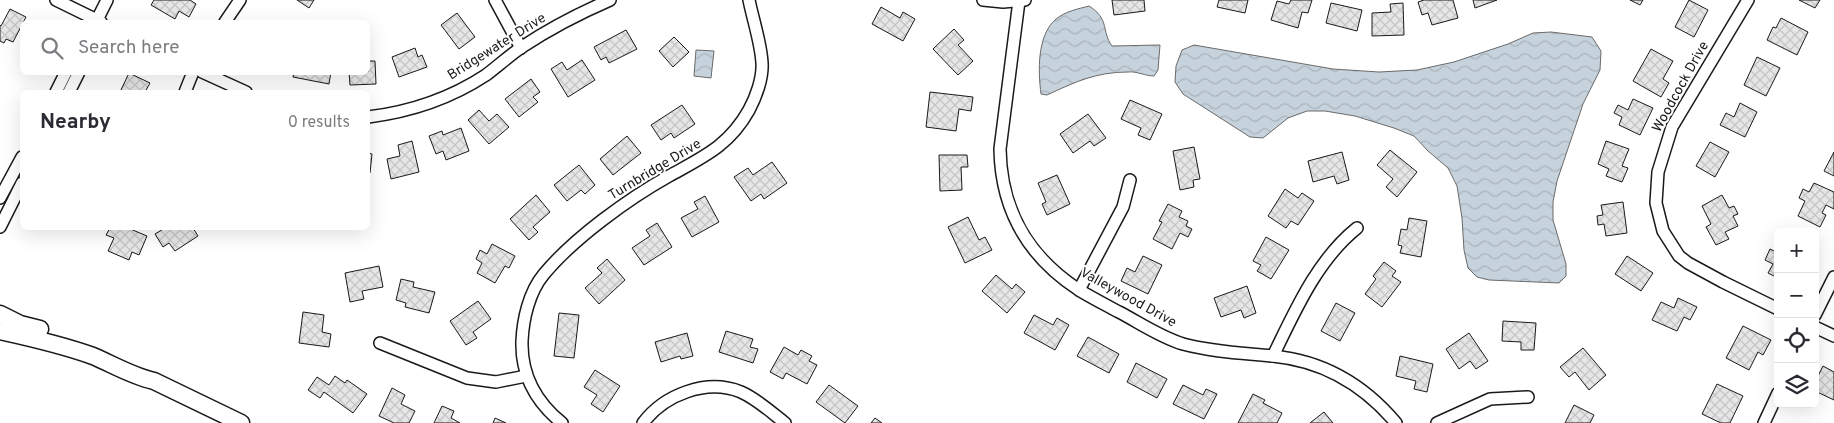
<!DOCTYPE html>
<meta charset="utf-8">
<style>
body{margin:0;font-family:Overpass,sans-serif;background:#f2f2f3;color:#2b2b33}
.controls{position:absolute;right:15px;bottom:15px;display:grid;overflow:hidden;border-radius:8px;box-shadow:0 5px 20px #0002}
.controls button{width:45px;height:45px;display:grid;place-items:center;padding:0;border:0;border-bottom:1px solid #e1e1e2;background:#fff;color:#2b2b33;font:25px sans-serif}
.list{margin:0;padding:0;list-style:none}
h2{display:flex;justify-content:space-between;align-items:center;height:65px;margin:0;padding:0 20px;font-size:21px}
h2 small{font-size:16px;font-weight:400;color:#7c7c81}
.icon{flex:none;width:28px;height:28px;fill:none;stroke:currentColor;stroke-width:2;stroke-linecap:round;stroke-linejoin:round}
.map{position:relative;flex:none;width:1834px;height:423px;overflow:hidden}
.search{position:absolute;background:#fff;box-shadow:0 5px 20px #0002;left:20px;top:20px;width:350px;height:55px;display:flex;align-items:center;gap:12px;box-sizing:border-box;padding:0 18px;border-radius:8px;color:#7c7c81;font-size:19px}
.panel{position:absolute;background:#fff;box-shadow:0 5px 20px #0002;left:20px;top:90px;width:350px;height:140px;border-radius:8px}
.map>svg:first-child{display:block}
.water{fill:url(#water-waves);stroke:#6a6a6a}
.building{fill:url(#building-cross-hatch);stroke:#1a1a1a}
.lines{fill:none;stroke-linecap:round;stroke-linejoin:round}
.street-casing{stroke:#1a1a1a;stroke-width:14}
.secondary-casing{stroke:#1a1a1a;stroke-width:19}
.street{stroke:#fff;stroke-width:11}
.secondary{stroke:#fff;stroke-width:16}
.labels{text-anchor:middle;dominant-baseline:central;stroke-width:4;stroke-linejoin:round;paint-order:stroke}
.street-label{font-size:14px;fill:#1a1a1a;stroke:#fff}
</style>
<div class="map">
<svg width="1834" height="423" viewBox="0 0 1834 423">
<defs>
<pattern id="water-waves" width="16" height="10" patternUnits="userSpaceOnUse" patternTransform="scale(1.25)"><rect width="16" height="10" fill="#c6d2dc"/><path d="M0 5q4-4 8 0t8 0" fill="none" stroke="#aab4bc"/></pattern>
<pattern id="building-cross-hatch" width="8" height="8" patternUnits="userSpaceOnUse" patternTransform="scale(1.25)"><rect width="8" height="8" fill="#e6e6e6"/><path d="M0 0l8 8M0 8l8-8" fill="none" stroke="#c5c5c5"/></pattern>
</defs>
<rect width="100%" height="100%" fill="#fff"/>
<g class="water">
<path d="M1089,6C1110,19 1101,31 1112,46L1160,45L1158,70L1154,76C1145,76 1137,71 1128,72C1096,72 1075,82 1047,95L1041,94C1038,71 1037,35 1056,19C1066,11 1078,9 1089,6Z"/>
<path d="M1551,32L1592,37L1601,51L1600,70L1583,104L1557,181L1553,202V220L1566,264V276L1559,283L1489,280L1477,277L1468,268L1464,250L1462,218L1457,186L1448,168L1428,151L1414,136L1394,128L1355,116L1325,111H1307L1288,118L1263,138L1250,137L1183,94L1175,82L1176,66L1182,50L1194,45L1333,69L1379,72L1417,70L1454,62L1508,44L1533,33Z"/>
<path d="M696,50L714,51L711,78L694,76Z"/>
</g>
<g class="building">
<path d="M154,0H190L196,4L189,17L179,11L175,19L151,5Z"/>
<path d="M297,0H314L309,8Z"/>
<path d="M1112,0H1144L1145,11L1114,15Z"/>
<path d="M1219,0H1248L1245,13L1217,7Z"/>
<path d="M1291,0H1312L1308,13L1302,12L1298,28L1271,20L1277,1L1289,4Z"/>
<path d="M1424,0H1453L1458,18L1432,25L1428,13L1422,15L1418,2Z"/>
<path d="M1473,0H1497L1475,8Z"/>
<path d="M1630,0H1643L1640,5Z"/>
<path d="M1689,0L1708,10L1694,37L1675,27Z"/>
<path d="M1799,0H1820L1815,8Z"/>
<path d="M1331,3L1362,10L1357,31L1326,23Z"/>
<path d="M1403,3L1404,35L1372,36V13L1391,12L1390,4Z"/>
<path d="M881,7L900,18L903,12L915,19L903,41L872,24Z"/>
<path d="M10,9L26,17L13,42L6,39L4,43L0,41V25L1,26Z"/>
<path d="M457,13L475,37L459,49L441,25Z"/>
<path d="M1781,18L1808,32L1797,55L1767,40L1773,27L1776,28Z"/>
<path d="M954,29L964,40L958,45L973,61L958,75L933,49Z"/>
<path d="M626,30L637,49L609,63L606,57L601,60L594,47Z"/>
<path d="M674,37L689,52L673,67L659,51Z"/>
<path d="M415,48L418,57L422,55L427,67L399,77L392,57Z"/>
<path d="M1651,49L1673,61L1663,79L1669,83L1661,97L1633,81Z"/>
<path d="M1757,57L1780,68L1766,96L1744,85Z"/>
<path d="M582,60L595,80L568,97L551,69L562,62L567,70Z"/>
<path d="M368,61H375L376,84L350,85L349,72H368Z"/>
<path d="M294,72H331L329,84L293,77Z"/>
<path d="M129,73L150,83L145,92H120Z"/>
<path d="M531,79L540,92L533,97L538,102L519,117L505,99Z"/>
<path d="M930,92L973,97L971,111L959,109L956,131L926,127Z"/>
<path d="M1633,99L1653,108L1640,135L1619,125L1622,117L1614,113L1618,105L1628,110Z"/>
<path d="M1130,100L1162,114L1150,140L1138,135L1141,128L1121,119Z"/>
<path d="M1740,103L1757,112L1745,137L1720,125L1726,113L1734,117Z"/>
<path d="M682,105L695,124L674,138L671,133L661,140L651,125Z"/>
<path d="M479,110L489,121L497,114L509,127L489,144L468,120Z"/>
<path d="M1088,114L1106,138L1094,146L1090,141L1073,153L1060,134Z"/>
<path d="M461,128L469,151L446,160L443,151L436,154L429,136L442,131L443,135Z"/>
<path d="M627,136L641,153L613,175L600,159Z"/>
<path d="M412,141L419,172L391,179L387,159L400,156L398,145Z"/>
<path d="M1606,141L1629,149L1622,166L1628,168L1622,182L1606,176L1609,169L1598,164Z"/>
<path d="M1710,142L1729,152L1715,177L1696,166Z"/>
<path d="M1194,147L1200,179L1193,180L1194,187L1180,190L1173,151Z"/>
<path d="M1390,150L1417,172L1397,197L1386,187L1393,179L1377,165Z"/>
<path d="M1342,152L1349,180L1337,184L1334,176L1313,182L1308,161Z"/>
<path d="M1834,152V176L1824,171Z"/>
<path d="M368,153L372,154L370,173H368Z"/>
<path d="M939,155H967L968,167H961L962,190L940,191Z"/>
<path d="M772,162L787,183L764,199L761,194L751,201L734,177L748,168L753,175Z"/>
<path d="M579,165L595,185L585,194L581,190L567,201L554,185Z"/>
<path d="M1057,175L1070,204L1047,215L1042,204L1046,202L1038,183Z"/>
<path d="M1814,183L1834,192V209L1826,205L1822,213L1826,215L1820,227L1798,216L1805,201L1799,198L1803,189L1809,192Z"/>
<path d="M1285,189L1298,198L1302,193L1314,201L1298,225L1291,221L1286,228L1268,216Z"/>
<path d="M536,195L550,212L533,227L538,232L529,240L510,219Z"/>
<path d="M1722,195L1729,208L1734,206L1738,214L1733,216L1738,226L1725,232L1729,239L1716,245L1706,227L1711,224L1702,206Z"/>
<path d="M705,196L719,222L692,237L681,218L698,209L694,202Z"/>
<path d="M1623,202L1627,233L1606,236L1604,224L1598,225L1597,216L1603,215L1601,205Z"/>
<path d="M1168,204L1182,211L1179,217L1188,221L1186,226L1192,229L1188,237L1180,233L1172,249L1153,239L1162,222L1159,221Z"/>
<path d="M968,217L979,240L985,237L992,250L965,263L948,227Z"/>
<path d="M1409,218L1427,221L1421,257L1400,253L1402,246L1398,245L1401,229L1407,230Z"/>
<path d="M657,223L672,247L644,265L632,248L650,236L646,230Z"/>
<path d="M110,228H128L147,236L139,255L132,252L129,260L108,251L114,238L106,235Z"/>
<path d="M165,228H193L198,236L175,251L169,243L163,247L155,234Z"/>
<path d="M1266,237L1289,250L1271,279L1257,271L1261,265L1253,261Z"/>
<path d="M492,244L515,256L509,268L505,266L495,283L477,273L482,263L476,259L480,250L487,254Z"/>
<path d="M1770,249L1778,253V278L1768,273L1773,264L1765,260Z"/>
<path d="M1143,256L1162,265L1148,294L1121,281L1127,268L1135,272Z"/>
<path d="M1627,256L1653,273L1641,291L1615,274Z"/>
<path d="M607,259L625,280L599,304L585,288L602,273L597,268Z"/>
<path d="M1384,262L1396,271L1392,276L1401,282L1382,307L1365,294L1376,279L1373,276Z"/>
<path d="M379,266L383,287L362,291L364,299L350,302L345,273Z"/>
<path d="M996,275L1012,289L1016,284L1025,292L1007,313L982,291Z"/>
<path d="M401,279L414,282L413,287L435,292L429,313L405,307L406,303L396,300Z"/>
<path d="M1247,286L1256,313L1244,318L1241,310L1221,317L1214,298Z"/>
<path d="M1678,298L1697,307L1690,320L1684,317L1677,331L1652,320L1661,302L1674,308Z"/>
<path d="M478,301L491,319L473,332L477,338L466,345L450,321Z"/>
<path d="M1336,303L1355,313L1340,341L1321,331Z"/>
<path d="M303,312L324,315L322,332L331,334L329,347L299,343Z"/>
<path d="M559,313L579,315L574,358L554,356Z"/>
<path d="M1034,315L1053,325L1057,318L1069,325L1055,350L1024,333Z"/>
<path d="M1503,321L1536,323L1534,350H1521V342L1502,341Z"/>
<path d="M1743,326L1771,340L1763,355L1758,352L1749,370L1726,358Z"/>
<path d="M726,331L753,339L750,347L758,349L753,363L719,352Z"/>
<path d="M687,333L693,356L681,359L680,356L661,362L655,342Z"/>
<path d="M1469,333L1488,361L1476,369L1470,361L1459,369L1446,349Z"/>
<path d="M1088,337L1119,354L1109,373L1077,356Z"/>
<path d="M784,347L798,355L801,350L812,356L809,361L817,365L807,384L786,373L783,379L770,372Z"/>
<path d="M1583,348L1606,375L1589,390L1575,372L1569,377L1560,367Z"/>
<path d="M1400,356L1433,364L1427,392L1414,389L1416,381L1396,376Z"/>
<path d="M1136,363L1167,379L1157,398L1127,382Z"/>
<path d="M1823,366L1834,372V400L1815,391V382Z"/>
<path d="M595,370L620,386L603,412L591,404L597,395L584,387Z"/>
<path d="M335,376L345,383L347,380L367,394L353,413L324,392L320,398L308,390L317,377L329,385Z"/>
<path d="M1717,384L1743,396L1730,423H1721L1702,414Z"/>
<path d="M829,385L858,406L845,423L816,402Z"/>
<path d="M1183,385L1203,395L1206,389L1217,394L1204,419L1173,404Z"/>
<path d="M392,388L405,395L401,404L415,411L409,423H394L379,416Z"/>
<path d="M1253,394L1265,400L1263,403L1282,413L1277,423H1238Z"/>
<path d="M1574,405L1594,415L1590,423H1565Z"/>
<path d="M442,406L454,411L451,418L460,423H434Z"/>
<path d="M1324,412L1333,423H1310Z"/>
<path d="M495,418L506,423H493Z"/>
<path d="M875,418L882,423H871Z"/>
</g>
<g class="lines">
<defs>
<g id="street">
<path d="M56,0L101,22"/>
<path d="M495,0L521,48"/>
<path d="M983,0L1003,2L1025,0"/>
<path d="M1748,0L1672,127L1658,172L1656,203L1663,231L1679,256L1688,263L1723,282L1778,309"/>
<path d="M1019,1L1000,149C1001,210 1027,256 1079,290C1092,298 1106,305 1119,312C1140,323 1160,337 1183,344C1213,352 1243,353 1273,356C1324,361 1364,385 1396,423"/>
<path d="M96,22L107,0"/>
<path d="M225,22L240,0"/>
<path d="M202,72L246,92"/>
<path d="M56,92L66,72"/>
<path d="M69,92L79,72"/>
<path d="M185,92L193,72"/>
<path d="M368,117C409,112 451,98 486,75C498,66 510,55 522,47C549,29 580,13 610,0"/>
<path d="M0,198L22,157"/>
<path d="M0,227L22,183"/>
<path d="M1079,290L1123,207L1130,180"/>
<path d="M1815,315L1834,277"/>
<path d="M1815,327L1834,336"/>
<path d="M380,343L467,378L496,382L526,376"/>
<path d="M1273,356C1295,311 1317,260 1357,228"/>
<path d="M562,423C536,402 521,375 522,341C523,319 529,292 544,274C574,238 628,199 669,176C703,157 729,146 749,110C756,97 763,78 762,63C761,43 753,20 749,0"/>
<path d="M643,423C664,395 706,378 741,392C757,399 771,412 785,423"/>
<path d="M1437,423L1490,399L1528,397"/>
<path d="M1764,423L1778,393"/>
</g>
<g id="secondary">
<path d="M0,314L20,324L40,329"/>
<path d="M0,331C32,338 63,345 93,356C114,365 132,376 154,381L241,423"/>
</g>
</defs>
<use href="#street" class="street-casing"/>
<use href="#secondary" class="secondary-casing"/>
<use href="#street" class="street"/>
<use href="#secondary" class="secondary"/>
</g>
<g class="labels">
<g class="street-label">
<text transform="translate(497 47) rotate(-32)">Bridgewater Drive</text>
<text transform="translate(1681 87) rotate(-61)">Woodcock Drive</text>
<text transform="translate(655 170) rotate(-31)">Turnbridge Drive</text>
<text transform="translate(1128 298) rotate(29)">Valleywood Drive</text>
</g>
</g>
</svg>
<div class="controls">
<button>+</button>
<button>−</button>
<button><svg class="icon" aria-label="locate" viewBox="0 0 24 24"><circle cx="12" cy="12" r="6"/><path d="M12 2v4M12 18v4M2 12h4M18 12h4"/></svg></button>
<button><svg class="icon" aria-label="layers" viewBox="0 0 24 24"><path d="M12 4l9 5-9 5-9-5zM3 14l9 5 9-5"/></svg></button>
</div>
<div class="search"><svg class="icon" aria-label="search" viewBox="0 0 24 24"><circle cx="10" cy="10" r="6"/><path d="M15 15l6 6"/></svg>Search here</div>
<section class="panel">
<h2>Nearby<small>0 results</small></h2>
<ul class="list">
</ul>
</section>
</div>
